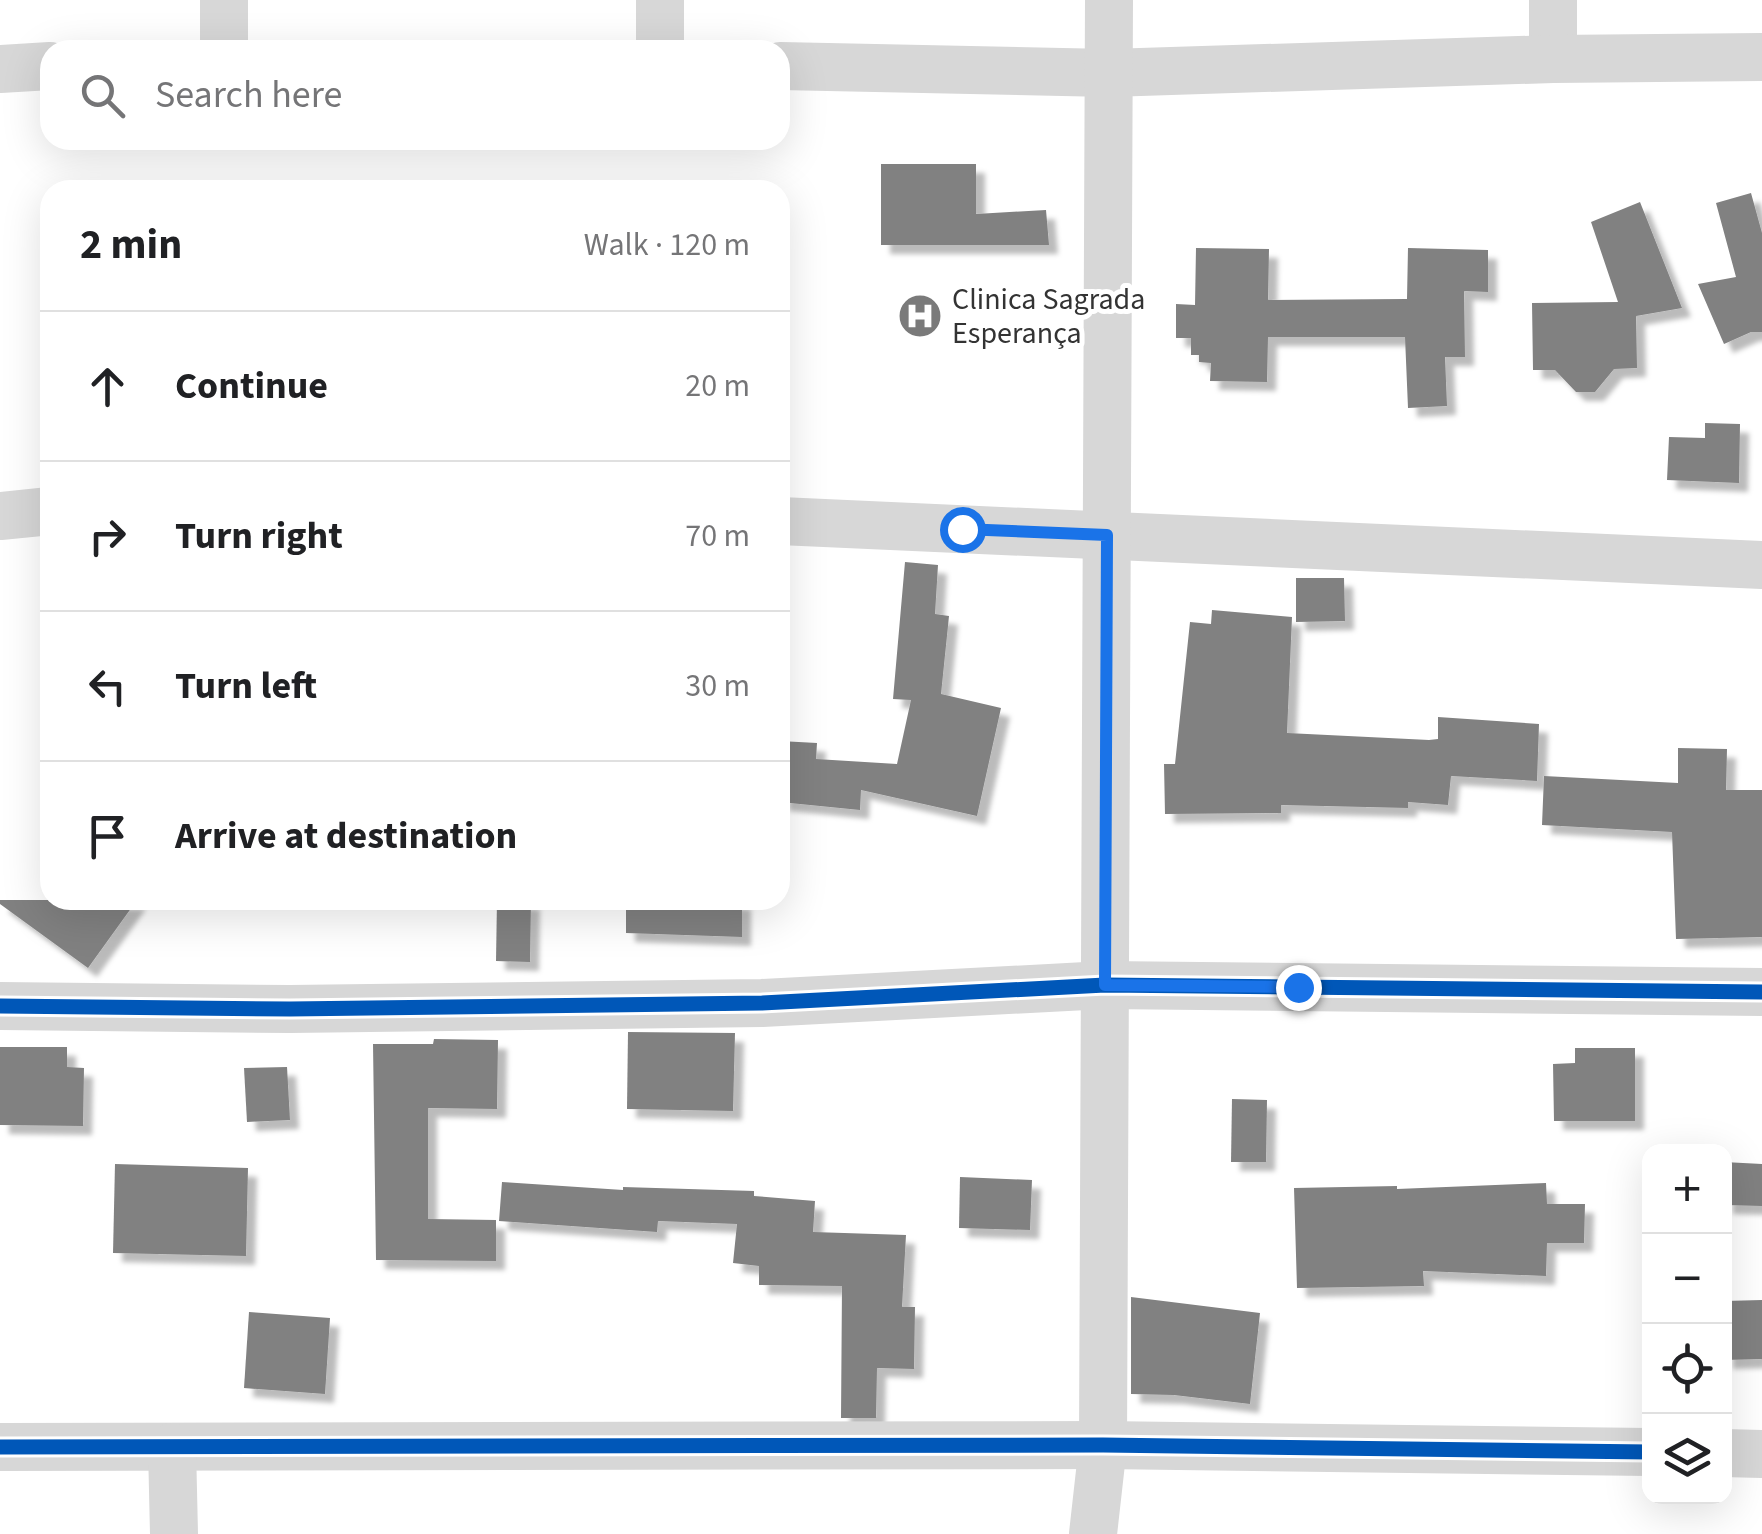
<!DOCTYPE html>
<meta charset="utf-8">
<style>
body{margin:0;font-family:"Source Sans 3",sans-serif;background:#f2f2f2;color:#202124}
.controls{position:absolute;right:30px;bottom:30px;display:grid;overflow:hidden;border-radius:20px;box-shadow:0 10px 40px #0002}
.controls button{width:90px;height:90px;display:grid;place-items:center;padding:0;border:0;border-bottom:2px solid #e0e0e0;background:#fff;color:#202124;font:50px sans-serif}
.stop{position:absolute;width:30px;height:30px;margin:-22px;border:8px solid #1a73e8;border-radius:50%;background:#fff}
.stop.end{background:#1a73e8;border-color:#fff;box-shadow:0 2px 10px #0008}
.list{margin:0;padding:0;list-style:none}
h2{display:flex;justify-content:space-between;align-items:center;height:130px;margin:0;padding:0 40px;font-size:42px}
h2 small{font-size:32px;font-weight:400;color:#757577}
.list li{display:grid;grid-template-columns:65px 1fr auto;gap:30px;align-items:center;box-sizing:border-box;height:150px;padding:0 40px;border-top:2px solid #e0e0e0}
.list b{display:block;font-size:38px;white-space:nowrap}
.list em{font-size:32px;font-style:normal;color:#757577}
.icon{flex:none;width:55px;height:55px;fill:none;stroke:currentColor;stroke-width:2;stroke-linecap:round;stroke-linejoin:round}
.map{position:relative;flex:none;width:1762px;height:1534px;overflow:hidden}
.search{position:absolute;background:#fff;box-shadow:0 10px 40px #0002;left:40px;top:40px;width:750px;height:110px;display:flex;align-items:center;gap:25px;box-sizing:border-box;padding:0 35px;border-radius:30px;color:#757577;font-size:38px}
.panel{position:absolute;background:#fff;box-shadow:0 10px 40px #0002;left:40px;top:180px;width:750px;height:730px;border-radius:30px}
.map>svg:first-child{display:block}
.building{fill:#818181;filter:url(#shadow)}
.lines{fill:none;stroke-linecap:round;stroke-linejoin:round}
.minor{stroke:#d7d7d7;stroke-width:48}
.cycleway-casing{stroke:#fff;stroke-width:21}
.cycleway{stroke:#0057b8;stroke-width:15}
.route{stroke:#1a73e8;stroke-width:12}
.labels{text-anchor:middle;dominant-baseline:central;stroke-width:10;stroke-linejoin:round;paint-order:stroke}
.poi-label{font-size:30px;fill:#333;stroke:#fff;text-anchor:start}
</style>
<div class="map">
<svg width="1762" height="1534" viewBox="0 0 1762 1534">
<defs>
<filter id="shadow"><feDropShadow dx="9" dy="9" stdDeviation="2.5" flood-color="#0004"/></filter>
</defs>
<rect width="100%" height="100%" fill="#fff"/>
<g class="building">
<path d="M881,164H976V214L1046,210L1049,245H881Z"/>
<path d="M1751,193L1762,233V332H1751L1724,344L1698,284L1736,277L1716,203Z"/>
<path d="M1640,202L1682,308L1636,316L1637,368L1614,369L1595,392H1576L1555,370H1533L1532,303L1618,302L1591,222Z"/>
<path d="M1196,248L1269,249L1268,300L1407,299L1408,248L1488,250V292L1464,291L1465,357H1445L1447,406L1408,408L1405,337H1268L1267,382L1210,381L1211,363L1199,362V355H1191V338H1176V304L1195,305Z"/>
<path d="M1705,423L1740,424L1739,483L1667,480L1669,437L1705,438Z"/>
<path d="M905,562L938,565L935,614L949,616L941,694L1001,708L977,816L861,790L860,810L780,802V741L817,743L816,759L897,764L911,700L893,699Z"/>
<path d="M1296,578H1344L1345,621L1296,622Z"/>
<path d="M1212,610L1292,617L1287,733L1429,740L1438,739V717L1539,724L1537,781L1451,776L1448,805L1408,802V808L1281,805V813L1165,814L1164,764H1175L1190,622L1211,624Z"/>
<path d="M1678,748L1727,749L1726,790H1762V937L1676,939L1672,832L1542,825L1544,776L1678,783Z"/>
<path d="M0,900H137L88,968L0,904Z"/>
<path d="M497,900H531L530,962L496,961Z"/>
<path d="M626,900H742V937L626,933Z"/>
<path d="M628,1032L735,1033L733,1111L627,1109Z"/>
<path d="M434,1039L498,1040L497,1109L428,1108V1219L496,1220V1261L376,1260L373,1044H433Z"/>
<path d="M0,1047H67V1067L84,1068L83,1126L0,1125Z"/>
<path d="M1575,1048H1635V1121H1554L1553,1064L1575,1063Z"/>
<path d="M287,1067L290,1120L247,1122L244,1068Z"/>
<path d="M1232,1099L1267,1100L1266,1162H1231Z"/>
<path d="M1724,1162L1762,1164V1206L1724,1205Z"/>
<path d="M115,1164L248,1168L246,1256L113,1253Z"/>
<path d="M960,1177L1032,1180L1030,1230L959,1228Z"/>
<path d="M502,1182L623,1190V1187L754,1191V1196L815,1201L813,1232L906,1235L902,1307H915L914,1369L877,1368L876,1418H841L842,1286L759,1285V1266L733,1263L737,1224L658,1221L657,1232L499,1221Z"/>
<path d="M1546,1183L1547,1204H1585L1584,1243H1547L1546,1276L1423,1271L1424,1286L1297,1288L1294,1188L1397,1186V1189Z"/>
<path d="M1131,1297L1260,1313L1250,1404L1174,1395L1131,1394Z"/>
<path d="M1762,1300V1359L1724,1360V1301Z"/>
<path d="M249,1312L330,1318L325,1394L244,1388Z"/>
</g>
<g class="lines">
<g class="minor">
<path d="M224,50V0"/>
<path d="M660,50V0"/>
<path d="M1553,59V0"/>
<path d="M780,66L1109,73L1553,59L1762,57"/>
<path d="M0,69L50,66"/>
<path d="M0,516L50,511"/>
<path d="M780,521L1762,565"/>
<path d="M0,1006L290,1009L762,1003L1105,985L1762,992"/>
<path d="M0,1447L1103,1445L1650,1452"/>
<path d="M172,1447L174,1534"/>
<path d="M1724,1453L1762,1454"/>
<path d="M1093,1534L1103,1445L1109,0"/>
</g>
<defs>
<g id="cycleway">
<path d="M0,1006L290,1009L762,1003L1105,985L1762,992"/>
<path d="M0,1447L1103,1445L1650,1452"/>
</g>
</defs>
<use href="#cycleway" class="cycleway-casing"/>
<use href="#cycleway" class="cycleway"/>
</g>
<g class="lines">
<path class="route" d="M962,529L1107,535L1105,985L1298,987"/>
</g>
<defs>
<symbol id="hospital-disc" viewBox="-11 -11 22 22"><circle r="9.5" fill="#7a7a7a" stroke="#fff"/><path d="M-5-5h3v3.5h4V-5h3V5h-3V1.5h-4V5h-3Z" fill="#fff"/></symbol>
</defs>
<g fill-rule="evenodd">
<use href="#hospital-disc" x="895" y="291" width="50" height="50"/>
</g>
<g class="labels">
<g class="poi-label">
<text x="952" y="299">Clinica Sagrada<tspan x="952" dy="34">Esperança</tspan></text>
</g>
</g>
</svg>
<div class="controls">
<button>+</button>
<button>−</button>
<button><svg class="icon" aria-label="locate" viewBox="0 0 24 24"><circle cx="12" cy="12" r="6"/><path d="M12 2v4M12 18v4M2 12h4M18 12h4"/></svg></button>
<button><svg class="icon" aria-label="layers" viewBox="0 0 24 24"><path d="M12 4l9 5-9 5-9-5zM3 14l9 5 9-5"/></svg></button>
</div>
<div class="stop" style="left:962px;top:529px"></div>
<div class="stop end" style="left:1298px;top:987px"></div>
<div class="search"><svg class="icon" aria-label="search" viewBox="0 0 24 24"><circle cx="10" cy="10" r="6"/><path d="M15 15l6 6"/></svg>Search here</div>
<section class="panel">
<h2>2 min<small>Walk · 120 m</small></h2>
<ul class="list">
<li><svg class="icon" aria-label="ahead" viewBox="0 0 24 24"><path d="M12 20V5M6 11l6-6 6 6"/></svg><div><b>Continue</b></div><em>20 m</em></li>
<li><svg class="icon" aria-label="right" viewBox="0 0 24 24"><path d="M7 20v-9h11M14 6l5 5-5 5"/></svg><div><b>Turn right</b></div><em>70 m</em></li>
<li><svg class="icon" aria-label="left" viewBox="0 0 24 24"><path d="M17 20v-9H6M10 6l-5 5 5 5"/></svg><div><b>Turn left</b></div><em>30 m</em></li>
<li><svg class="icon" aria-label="arrive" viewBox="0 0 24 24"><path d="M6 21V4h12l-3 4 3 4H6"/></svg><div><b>Arrive at destination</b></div></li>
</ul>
</section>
</div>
